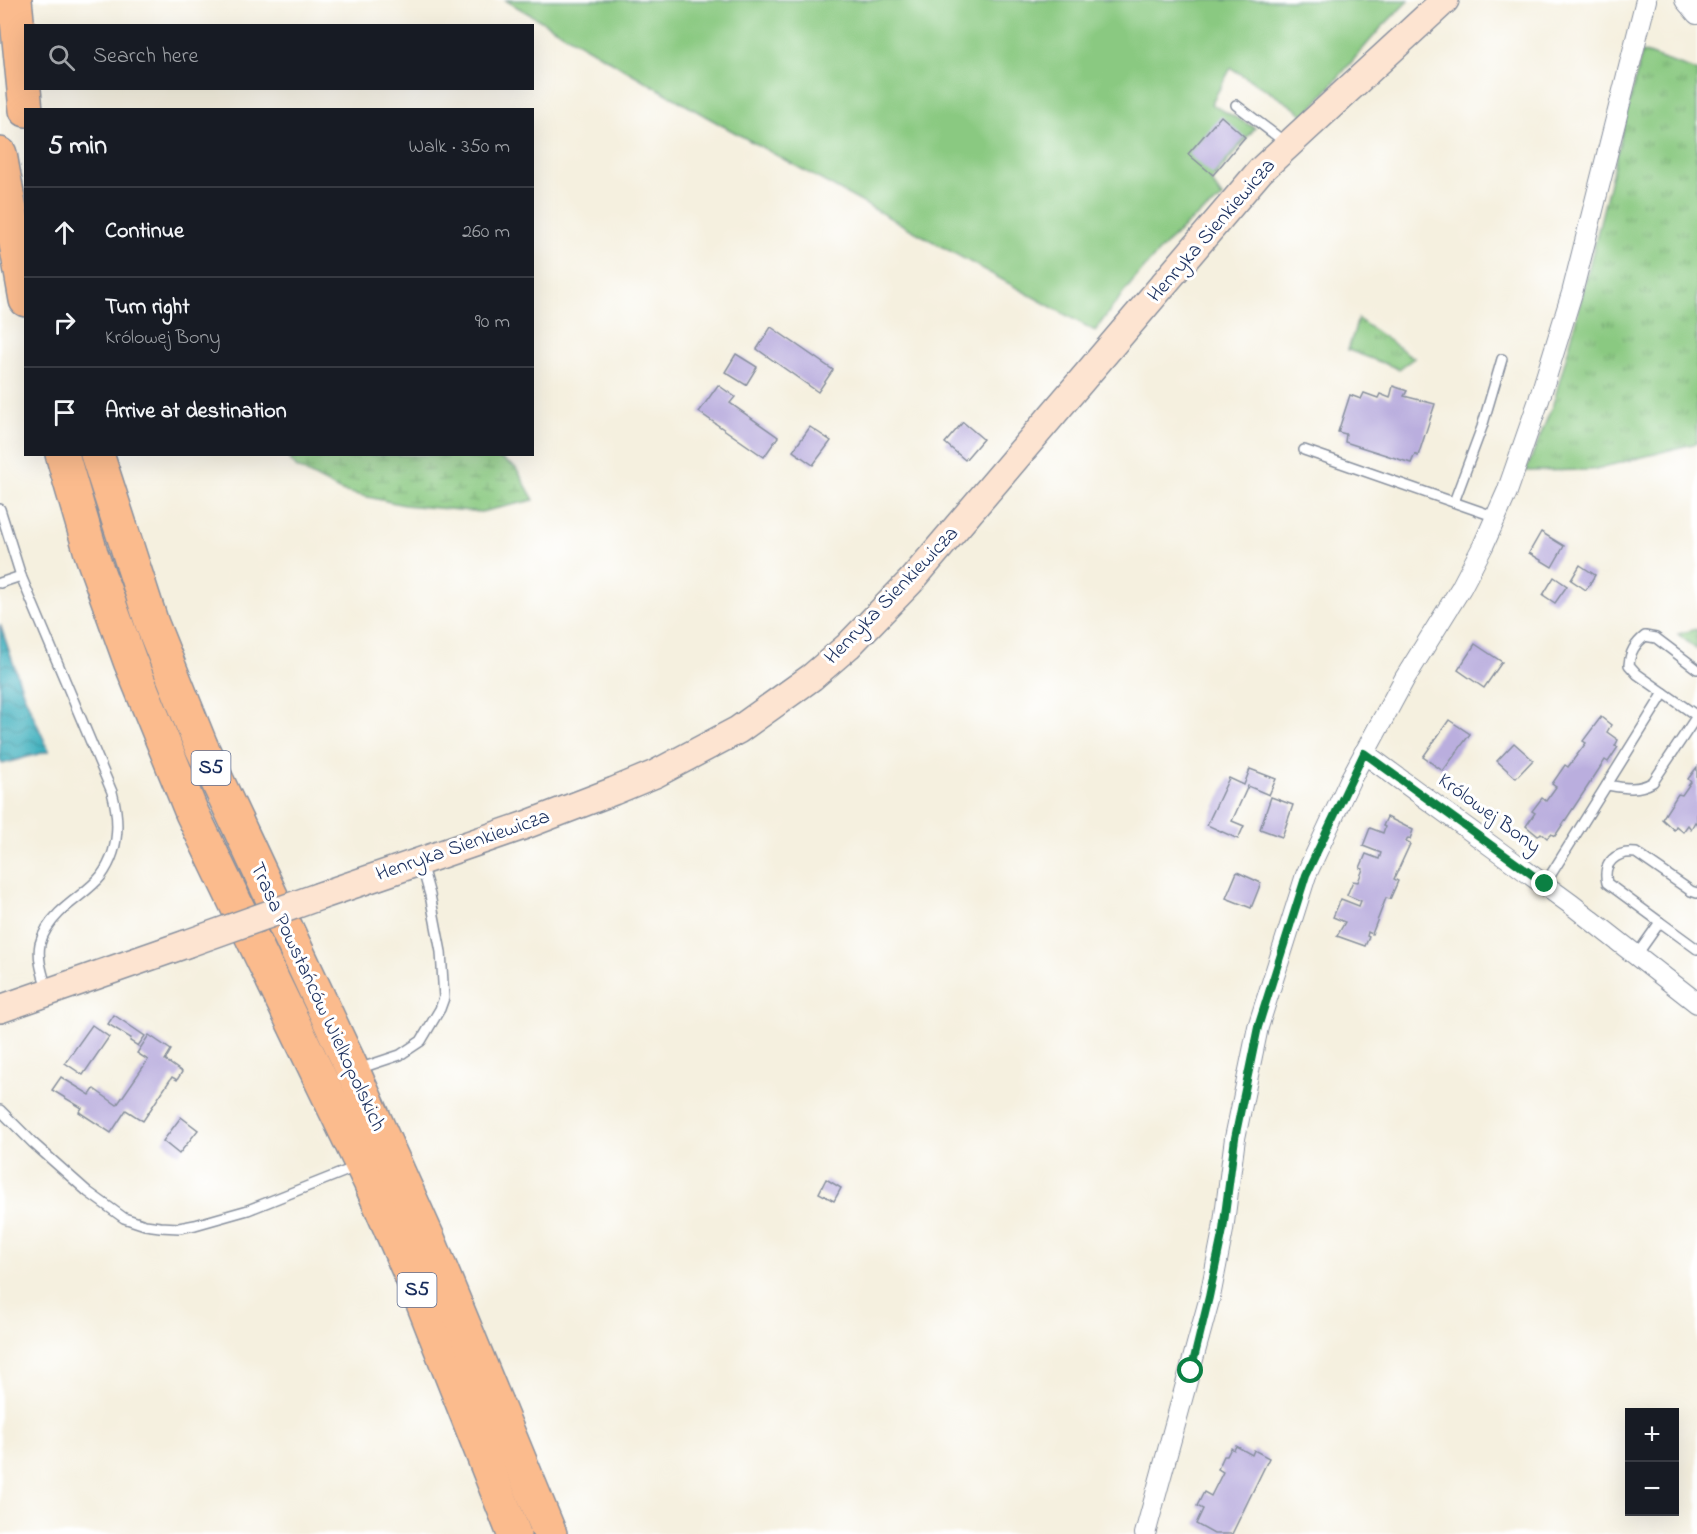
<!DOCTYPE html>
<meta charset="utf-8">
<style>
body{margin:0;font-family:"Indie Flower",sans-serif;background:#242831;color:#f1f3f6}
.controls{position:absolute;right:18px;bottom:18px;display:grid;overflow:hidden;border-radius:0px;box-shadow:0 6px 24px #0002}
.controls button{width:54px;height:54px;display:grid;place-items:center;padding:0;border:0;border-bottom:2px solid #363941;background:#171b24;color:#f1f3f6;font:30px sans-serif}
.stop{position:absolute;width:18px;height:18px;margin:-14px;border:4px solid #0b8043;border-radius:50%;background:#fff}
.stop.end{background:#0b8043;border-color:#fff;box-shadow:0 2px 6px #0008}
.list{margin:0;padding:0;list-style:none}
h2{display:flex;justify-content:space-between;align-items:center;height:78px;margin:0;padding:0 24px;font-size:26px}
h2 small{font-size:20px;font-weight:400;color:#9ea1a6}
.list li{display:grid;grid-template-columns:39px 1fr auto;gap:18px;align-items:center;box-sizing:border-box;height:90px;padding:0 24px;border-top:2px solid #363941}
.list b{display:block;font-size:22px;white-space:nowrap}
.list p{margin:0;font-size:20px;white-space:nowrap;color:#9ea1a6}
.list em{font-size:20px;font-style:normal;color:#9ea1a6}
.icon{flex:none;width:33px;height:33px;fill:none;stroke:currentColor;stroke-width:2;stroke-linecap:round;stroke-linejoin:round}
.map{position:relative;flex:none;width:1697px;height:1534px;overflow:hidden}
.search{position:absolute;background:#171b24;box-shadow:0 6px 24px #0002;left:24px;top:24px;width:510px;height:66px;display:flex;align-items:center;gap:15px;box-sizing:border-box;padding:0 21px;border-radius:0px;color:#9ea1a6;font-size:22px}
.panel{position:absolute;background:#171b24;box-shadow:0 6px 24px #0002;left:24px;top:108px;width:510px;height:348px;border-radius:0px}
.map>svg:first-child{display:block}
.grass{fill:url(#grass-tufts);stroke:#527c70;stroke-width:1.5}
.wetland{fill:url(#wetland-marsh);stroke:#527c70;stroke-width:1.5}
.garden{fill:#8ac981;stroke:#527c70;stroke-width:1.5}
.water{fill:url(#water-waves);stroke:#2e708e;stroke-width:1.5}
.building{fill:#baaede}
.lines{fill:none;stroke-linecap:round;stroke-linejoin:round}
.lane-casing{stroke:#88909e;stroke-width:12}
.street-casing{stroke:#88909e;stroke-width:22}
.secondary-casing{stroke:#88909e;stroke-width:30}
.highway-casing{stroke:#88909e;stroke-width:36}
.lane{stroke:#fff;stroke-width:9}
.street{stroke:#fff;stroke-width:20}
.secondary{stroke:#fde4d1;stroke-width:27}
.highway{stroke:#fbbb8d;stroke-width:33}
.secondary-bridge-casing{stroke:#88909e;stroke-width:30;stroke-linecap:butt}
.secondary-bridge{stroke:#fde4d1;stroke-width:27}
.route{stroke:#0b8043;stroke-width:8}
.labels{text-anchor:middle;dominant-baseline:central;stroke-width:6;stroke-linejoin:round;paint-order:stroke}
.shield{fill:#fff;stroke:#5f6d8e;stroke-width:1.5}
.shield-label{font-size:20px;font-weight:bold;fill:#1b2f5e}
.street-label{font-size:21px;fill:#1b2f5e;stroke:#fff}
</style>
<div class="map">
<svg width="1697" height="1534" viewBox="0 0 1697 1534">
<defs>
<pattern id="grass-tufts" width="24" height="20" patternUnits="userSpaceOnUse" patternTransform="scale(1.5)"><rect width="24" height="20" fill="#8ac981"/><path d="M3 7l-1-3M5 7V3M7 7l1-3M15 17l-1-3M17 17v-4M19 17l1-3" fill="none" stroke="#70a46d"/></pattern>
<pattern id="wetland-marsh" width="20" height="14" patternUnits="userSpaceOnUse" patternTransform="scale(1.5)"><rect width="20" height="14" fill="#8ac981"/><path d="M1 5h8M5 5V1M11 12h8M15 12V8" fill="none" stroke="#70a46d"/></pattern>
<pattern id="water-waves" width="16" height="10" patternUnits="userSpaceOnUse" patternTransform="scale(1.5)"><rect width="16" height="10" fill="#41b0bd"/><path d="M0 5q4-4 8 0t8 0" fill="none" stroke="#36909d"/></pattern>
</defs>
<rect width="100%" height="100%" fill="#fff"/>
<filter id="ink" filterUnits="userSpaceOnUse"><feTurbulence type="fractalNoise" baseFrequency=".0167" numOctaves="2"/><feDisplacementMap in="SourceGraphic" scale="12" xChannelSelector="R" yChannelSelector="G"/><feConvolveMatrix kernelMatrix="1 2 1 2 8 2 1 2 1" color-interpolation-filters="sRGB"/></filter>
<filter id="wash" filterUnits="userSpaceOnUse"><feTurbulence type="fractalNoise" baseFrequency=".008" numOctaves="4" result="noise"/><feDisplacementMap in="SourceGraphic" scale="24" xChannelSelector="R" yChannelSelector="G"/><feGaussianBlur stdDeviation="1.35" result="paint"/><feColorMatrix in="noise" values="0 0 0 0 0 0 0 0 0 0 0 0 0 0 0 0 0 1.4 0 .05"/><feComposite in="paint" operator="in"/></filter>
<g filter="url(#wash)">
<rect width="100%" height="100%" fill="#f5f0df"/>
<g class="grass">
<path d="M1642,52L1697,71V443L1592,470L1526,471L1553,404L1572,336Z"/>
<path d="M1358,319L1414,358L1399,369L1348,350Z"/>
<path d="M1697,629V650L1678,634Z"/>
</g>
<path class="wetland" d="M286,455H495L516,468L534,500L481,512L404,505L341,491L297,468Z"/>
<path class="garden" d="M505,0H1409L1380,29L1305,116L1289,104L1231,68L1211,104L1255,128L1211,181L1223,198C1210,207 1197,215 1185,226C1151,257 1122,293 1095,331L707,117Z"/>
<path class="water" d="M0,624L23,692L49,751L2,764L0,759Z"/>
<g id="blocks">
<g class="building">
<path d="M1221,116L1245,137L1213,175L1188,154Z"/>
<path d="M771,327L833,370L818,392L757,349Z"/>
<path d="M736,354L757,367L746,385L725,372Z"/>
<path d="M718,385L735,397L730,403L778,437L764,457L699,412Z"/>
<path d="M1393,386L1407,391L1404,396L1435,404L1418,456L1415,454L1411,463L1345,442L1346,434L1338,432L1350,395L1361,399L1364,393L1378,398L1380,394L1390,398Z"/>
<path d="M963,422L983,439L965,460L945,443Z"/>
<path d="M810,427L831,441L813,465L793,451Z"/>
<path d="M1541,532L1564,546L1552,567L1529,553Z"/>
<path d="M1580,565L1595,575L1586,590L1571,580Z"/>
<path d="M1554,577L1567,586L1555,603L1543,595Z"/>
<path d="M1475,644L1502,662L1484,688L1458,670Z"/>
<path d="M1601,717L1611,725L1607,732L1618,740L1615,746L1618,747L1608,762L1605,760L1555,836L1551,834L1547,838L1541,833L1538,836L1526,826L1535,813L1532,811L1542,798L1546,801L1556,787L1552,784L1565,765L1568,767L1586,743L1583,741Z"/>
<path d="M1449,720L1470,734L1443,771L1423,757Z"/>
<path d="M1514,743L1533,760L1516,778L1497,761Z"/>
<path d="M1697,767V824L1695,822L1691,829L1688,825L1683,832L1676,826L1674,830L1662,819L1678,794L1682,795L1691,782L1688,779Z"/>
<path d="M1250,769L1276,779L1269,795L1248,786L1232,821L1244,826L1238,839L1207,825L1229,778L1244,785Z"/>
<path d="M1271,797L1293,805L1282,837L1260,829Z"/>
<path d="M1387,817L1413,830L1410,839L1408,838L1406,842L1410,844L1394,879L1398,881L1390,899L1386,898L1372,934L1368,932L1367,936L1369,937L1365,946L1337,936L1345,922L1333,917L1341,899L1359,906L1361,901L1347,895L1353,881L1358,882L1363,869L1360,868L1366,854L1379,859L1381,853L1363,846L1370,828L1383,833L1385,827L1383,826Z"/>
<path d="M1237,872L1261,883L1251,908L1226,898Z"/>
<path d="M114,1015L145,1036L138,1046L130,1041L131,1038L108,1024Z"/>
<path d="M92,1025L109,1037L83,1075L65,1063Z"/>
<path d="M149,1035L171,1050L165,1060L182,1072L177,1080L172,1077L143,1121L126,1110L111,1133L79,1112L82,1108L52,1090L61,1077L90,1095L94,1089L117,1105L148,1060L137,1053Z"/>
<path d="M181,1117L198,1130L179,1154L163,1141Z"/>
<path d="M826,1179L841,1188L834,1201L819,1193Z"/>
<path d="M1236,1446L1252,1455L1254,1450L1269,1458L1232,1534H1214L1196,1524L1203,1509L1197,1506L1204,1492L1211,1496L1223,1472L1218,1469L1224,1456H1227L1231,1448L1234,1450Z"/>
</g>
</g>
</g>
<g filter="url(#ink)">
<use href="#blocks" fill-opacity="0" stroke="#88909e" stroke-width="1.5"/>
<g class="lines">
<defs>
<g id="lane">
<path d="M1236,105L1286,143"/>
<path d="M1304,450L1496,517"/>
<path d="M1454,502L1482,427L1502,359"/>
<path d="M0,509L21,576L112,792C120,821 120,850 101,876C91,889 72,900 59,913C51,921 43,932 40,944C37,959 43,975 47,989"/>
<path d="M0,583L21,576"/>
<path d="M1664,693L1697,716"/>
<path d="M1607,785C1624,788 1638,791 1653,782L1697,716"/>
<path d="M1545,884L1664,693L1637,674L1629,665C1630,652 1635,644 1645,636L1656,638L1697,669"/>
<path d="M1660,922L1697,949"/>
<path d="M1636,956L1660,922L1607,883C1602,863 1616,851 1636,853L1691,891L1697,893"/>
<path d="M358,1069L400,1055L421,1041L440,1009L444,998L441,952L430,895L421,863"/>
<path d="M0,1110L33,1143L88,1192L124,1218L145,1225L160,1227L179,1228L195,1225L248,1210L356,1167"/>
</g>
<g id="street">
<path d="M1685,0L1697,14"/>
<path d="M1364,753L1572,905L1697,1003"/>
<path d="M1145,1534L1210,1297L1223,1230L1235,1138L1258,1027L1306,875L1350,780L1405,678L1461,588L1483,546L1507,492L1539,400L1572,293L1646,0"/>
</g>
<g id="secondary">
<path d="M320,896L523,826L614,791L655,774L738,730L812,677L848,646L911,581L1260,171L1445,0"/>
<path d="M0,1009L186,944"/>
</g>
<g id="highway">
<path d="M15,0L26,110"/>
<path d="M0,154L26,300"/>
<path d="M62,454L91,553L130,661L192,813L370,1182L422,1301L514,1534"/>
<path d="M97,454L152,624L201,746L353,1071L428,1238L550,1534"/>
</g>
</defs>
<use href="#lane" class="lane-casing"/>
<use href="#street" class="street-casing"/>
<use href="#secondary" class="secondary-casing"/>
<use href="#highway" class="highway-casing"/>
<use href="#lane" class="lane"/>
<use href="#street" class="street"/>
<use href="#secondary" class="secondary"/>
<use href="#highway" class="highway"/>
<defs>
<path id="secondary-bridge" d="M186,944L320,896"/>
</defs>
<use href="#secondary-bridge" class="secondary-bridge-casing"/>
<use href="#secondary-bridge" class="secondary-bridge"/>
</g>
</g>
<g class="lines" filter="url(#ink)">
<path class="route" d="M1191,1371L1209,1297L1223,1230L1235,1138L1258,1027L1306,875L1364,753L1545,884"/>
</g>
<g class="labels">
<g class="shield">
<rect x="191.5" y="751" width="39" height="34" rx="4.5"/>
<rect x="397.5" y="1273" width="39" height="34" rx="4.5"/>
</g>
<g class="shield-label">
<text x="211" y="768">S5</text>
<text x="417" y="1290">S5</text>
</g>
<g class="street-label">
<text transform="translate(1212 231) rotate(-49)">Henryka Sienkiewicza</text>
<text transform="translate(892 596) rotate(-46)">Henryka Sienkiewicza</text>
<text transform="translate(1489 814) rotate(36)">Królowej Bony</text>
<text transform="translate(463 846) rotate(-19)">Henryka Sienkiewicza</text>
<text transform="translate(317 997) rotate(65)">Trasa Powstańców Wielkopolskich</text>
</g>
</g>
</svg>
<div class="controls">
<button>+</button>
<button>−</button>
</div>
<div class="stop" style="left:1191px;top:1371px"></div>
<div class="stop end" style="left:1545px;top:884px"></div>
<div class="search"><svg class="icon" aria-label="search" viewBox="0 0 24 24"><circle cx="10" cy="10" r="6"/><path d="M15 15l6 6"/></svg>Search here</div>
<section class="panel">
<h2>5 min<small>Walk · 350 m</small></h2>
<ul class="list">
<li><svg class="icon" aria-label="ahead" viewBox="0 0 24 24"><path d="M12 20V5M6 11l6-6 6 6"/></svg><div><b>Continue</b></div><em>260 m</em></li>
<li><svg class="icon" aria-label="right" viewBox="0 0 24 24"><path d="M7 20v-9h11M14 6l5 5-5 5"/></svg><div><b>Turn right</b><p>Królowej Bony</p></div><em>90 m</em></li>
<li><svg class="icon" aria-label="arrive" viewBox="0 0 24 24"><path d="M6 21V4h12l-3 4 3 4H6"/></svg><div><b>Arrive at destination</b></div></li>
</ul>
</section>
</div>
